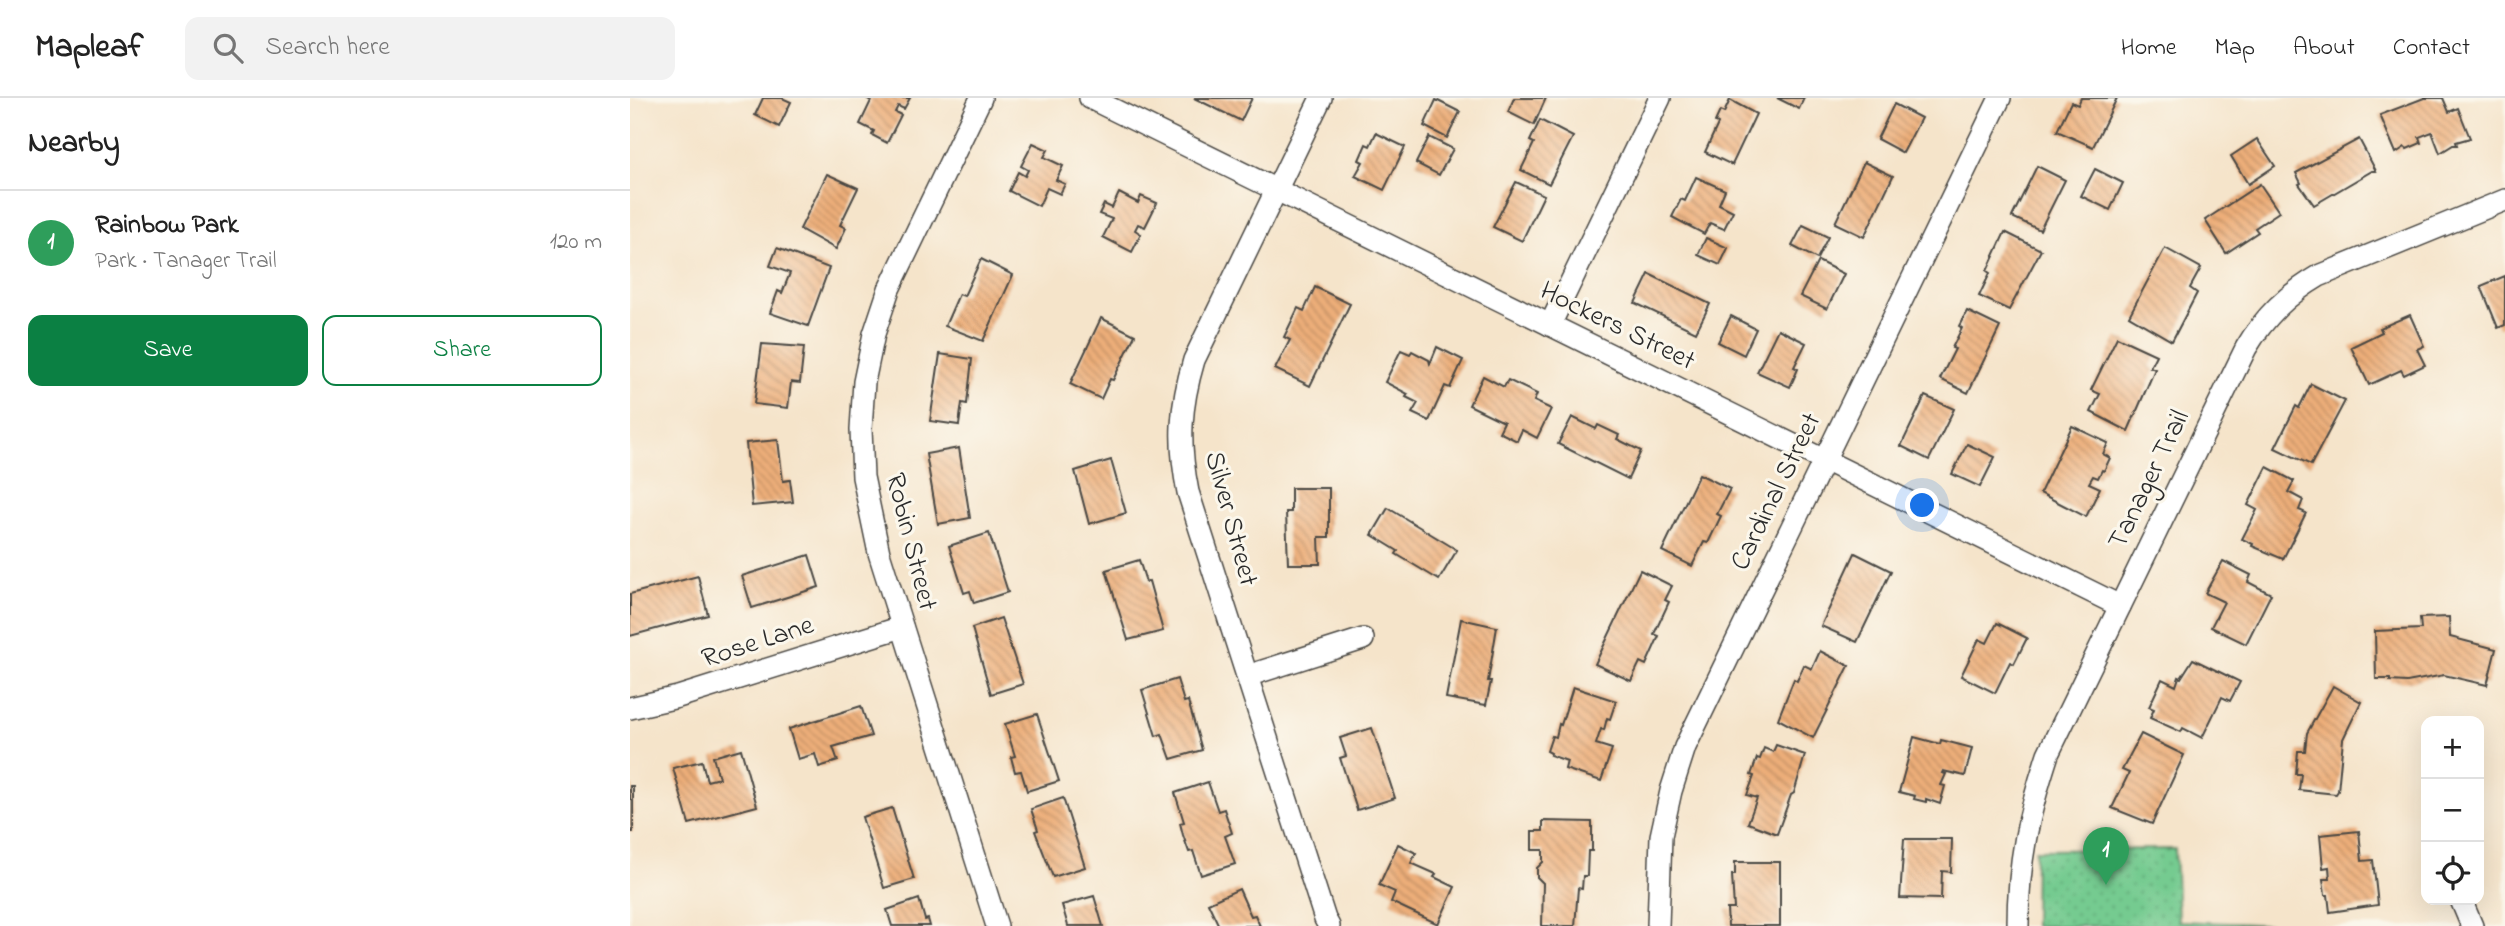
<!DOCTYPE html>
<meta charset="utf-8">
<style>
body{margin:0;font-family:"Indie Flower",sans-serif;background:#f2f2f2;color:#222}
.controls{position:absolute;right:21px;bottom:21px;display:grid;overflow:hidden;border-radius:14px;box-shadow:0 7px 28px #0002}
.controls button{width:63px;height:63px;display:grid;place-items:center;padding:0;border:0;border-bottom:2px solid #e0e0e0;background:#fff;color:#222;font:35px sans-serif}
.you{position:absolute;left:1293px;top:408px;width:24px;height:24px;margin:-18px;border:5px solid #fff;border-radius:50%;background:#1a73e8;box-shadow:0 0 0 10px #1a73e833}
.badge{display:grid;place-items:center;width:46px;height:46px;border-radius:50%;background:#0b8043;color:#fff;font-size:23px;font-weight:700}
.pin{position:absolute;translate:-50% -58px;filter:drop-shadow(0 2px 4px #0008)}
.pin::after{content:'';position:absolute;top:37px;width:24px;height:21px;background:inherit;clip-path:polygon(0 0,100% 0,50% 100%)}
.list{margin:0;padding:0;list-style:none}
h2{display:flex;justify-content:space-between;align-items:center;height:91px;margin:0;padding:0 28px;font-size:30px}
h2 small{font-size:23px;font-weight:400;color:#767676}
.list li{display:grid;grid-template-columns:46px 1fr auto;gap:21px;align-items:center;box-sizing:border-box;height:105px;padding:0 28px;border-top:2px solid #e0e0e0}
.list b{display:block;font-size:26px;white-space:nowrap}
.list p{margin:0;font-size:23px;white-space:nowrap;color:#767676}
.list em{font-size:23px;font-style:normal;color:#767676}
.actions{display:flex;gap:14px;padding:21px 28px}
.actions a{flex:1;padding:16px 0;border:2px solid #0b8043;border-radius:14px;text-align:center;font-size:24px;color:#0b8043}
.actions .main{background:#0b8043;color:#fff}
.icon{flex:none;width:38px;height:38px;fill:none;stroke:currentColor;stroke-width:2;stroke-linecap:round;stroke-linejoin:round}
.map{position:relative;flex:none;width:1875px;height:828px;overflow:hidden}
header{display:flex;align-items:center;gap:42px;box-sizing:border-box;height:98px;padding:0 35px;background:#fff;border-bottom:2px solid #e0e0e0}
header strong{font-size:33px}
nav{display:flex;gap:38px;margin-inline-start:auto;font-size:24px}
.search{width:490px;height:63px;background:#f2f2f2;display:flex;align-items:center;gap:18px;box-sizing:border-box;padding:0 24px;border-radius:14px;color:#767676;font-size:26px}
main{display:flex}
aside{flex:1;background:#fff}
.map>svg:first-child{display:block}
.grass{fill:url(#grass-dots);stroke:#507b5e;stroke-width:2}
.building{fill:url(#building-back-hatch)}
.lines{fill:none;stroke-linecap:round;stroke-linejoin:round}
.street-casing{stroke:#494743;stroke-width:24}
.street{stroke:#fff;stroke-width:21}
.labels{text-anchor:middle;dominant-baseline:central;stroke-width:6;stroke-linejoin:round;paint-order:stroke}
.street-label{font-size:28px;fill:#2b2b2b;stroke:#fbf7ec}
</style>
<header>
<strong>Mapleaf</strong>
<div class="search"><svg class="icon" aria-label="search" viewBox="0 0 24 24"><circle cx="10" cy="10" r="6"/><path d="M15 15l6 6"/></svg>Search here</div>
<nav><a>Home</a><a>Map</a><a>About</a><a>Contact</a></nav>
</header>
<main>
<aside>
<h2>Nearby<small></small></h2>
<ul class="list">
<li><span class="badge" style="background:#2e9e5b">1</span><div><b>Rainbow Park</b><p>Park · Tanager Trail</p></div><em>120 m</em></li>
</ul>
<div class="actions"><a class="main">Save</a><a>Share</a></div>
</aside>
<div class="map">
<svg width="1875" height="828" viewBox="0 0 1875 828">
<defs>
<pattern id="grass-dots" width="8" height="8" patternUnits="userSpaceOnUse" patternTransform="scale(1.75)"><rect width="8" height="8" fill="#74cb90"/><path d="M2 2h.1M6 6h.1" fill="none" stroke="#65ae7c" stroke-width="1.8" stroke-linecap="round"/></pattern>
<pattern id="building-back-hatch" width="6" height="6" patternUnits="userSpaceOnUse" patternTransform="scale(1.75)"><rect width="6" height="6" fill="#edae79"/><path d="M-1 5l2 2M0 0l6 6M5-1l2 2" fill="none" stroke="#c08e63"/></pattern>
</defs>
<rect width="100%" height="100%" fill="#fbf7ec"/>
<filter id="ink" filterUnits="userSpaceOnUse"><feTurbulence type="fractalNoise" baseFrequency=".0143" numOctaves="2"/><feDisplacementMap in="SourceGraphic" scale="14" xChannelSelector="R" yChannelSelector="G"/><feConvolveMatrix kernelMatrix="1 2 1 2 8 2 1 2 1" color-interpolation-filters="sRGB"/></filter>
<filter id="wash" filterUnits="userSpaceOnUse"><feTurbulence type="fractalNoise" baseFrequency=".00686" numOctaves="4" result="noise"/><feDisplacementMap in="SourceGraphic" scale="28" xChannelSelector="R" yChannelSelector="G"/><feGaussianBlur stdDeviation="1.57" result="paint"/><feColorMatrix in="noise" values="0 0 0 0 0 0 0 0 0 0 0 0 0 0 0 0 0 1.4 0 .05"/><feComposite in="paint" operator="in"/></filter>
<g filter="url(#wash)">
<rect width="100%" height="100%" fill="#f5e4ca"/>
<path class="grass" d="M1545,751L1548,823L1676,828H1404L1405,752Z"/>
<g id="blocks">
<g class="building">
<path d="M133,0H152L161,4L149,29L125,17Z"/>
<path d="M236,0H280L274,11L268,8L265,14L271,17L257,45L242,37L244,33L230,26L241,3Z"/>
<path d="M564,0H622L611,23Z"/>
<path d="M884,0H916L904,27L878,14Z"/>
<path d="M1147,0H1174L1169,11Z"/>
<path d="M1451,0H1487L1463,49L1427,33L1441,4L1448,7Z"/>
<path d="M1794,0H1813L1819,14L1828,10L1840,40L1826,44L1827,47H1823L1810,55L1802,34L1789,39L1791,45L1777,51L1775,49L1766,55L1750,17Z"/>
<path d="M806,2L830,14L817,40L794,28Z"/>
<path d="M1100,2L1126,16L1102,67L1075,54L1088,26L1085,24L1090,13L1094,15Z"/>
<path d="M1264,6L1291,20L1273,55L1247,41Z"/>
<path d="M910,22L943,39L919,86L891,72L904,45L900,43Z"/>
<path d="M746,35L775,49L754,92L725,78L733,64L729,62L736,46L740,48Z"/>
<path d="M799,39L823,51L809,77L786,65Z"/>
<path d="M1627,41L1645,68L1618,86L1601,58Z"/>
<path d="M1729,41L1746,73H1742L1684,107L1669,86L1671,85L1666,75Z"/>
<path d="M403,45L418,52L414,59L433,68L426,82L435,86L430,96L417,90L409,108L379,93L388,74L395,78L398,72L391,68Z"/>
<path d="M1234,64L1263,78L1234,139L1205,125Z"/>
<path d="M1407,68L1435,82L1410,132L1382,119Z"/>
<path d="M1465,71L1493,85L1480,112L1451,98Z"/>
<path d="M197,76L228,90L210,127L216,130L206,151L170,131Z"/>
<path d="M1066,79L1095,92L1089,106L1103,113L1094,131L1080,125L1074,136L1042,119L1051,101L1055,103Z"/>
<path d="M886,84L914,97L892,143L863,129Z"/>
<path d="M1630,86L1649,114L1625,130L1628,134L1596,155L1575,122Z"/>
<path d="M489,95L508,105L511,98L527,105L515,129L508,126L505,132L511,136L502,154L473,139L482,121L469,116L474,106L482,110Z"/>
<path d="M1173,127L1198,139L1187,161L1162,148Z"/>
<path d="M1375,134L1411,152L1379,212L1349,198L1360,175L1357,173Z"/>
<path d="M1076,140L1098,150L1090,167L1068,157Z"/>
<path d="M147,150L199,170L178,228L140,215L148,193L152,195L160,175L140,168Z"/>
<path d="M1535,150L1571,170L1560,190L1567,195L1542,243L1499,218Z"/>
<path d="M351,161L383,177L353,243L315,228L329,196L334,198Z"/>
<path d="M1188,163L1214,176L1197,211L1170,198Z"/>
<path d="M1019,176L1080,206L1066,234L1005,205Z"/>
<path d="M1875,178V227L1868,230L1851,188Z"/>
<path d="M685,189L720,206L680,288L645,271L660,242L654,239L668,210L674,213Z"/>
<path d="M1337,213L1370,229L1338,295L1310,281L1325,251L1322,250L1332,230L1329,228Z"/>
<path d="M1780,217L1794,248L1787,251L1795,267L1774,277L1771,272L1739,287L1721,249L1752,234L1750,230Z"/>
<path d="M1101,218L1126,231L1114,257L1088,244Z"/>
<path d="M471,220L505,237L483,282L480,281L471,301L440,286Z"/>
<path d="M1148,231L1176,245L1164,269L1168,271L1160,289L1127,274Z"/>
<path d="M1487,239L1526,257L1520,269L1525,271L1498,333L1461,314L1470,296L1461,292Z"/>
<path d="M132,246L174,249L170,285L161,284L158,310L124,306Z"/>
<path d="M807,249L833,262L820,290L815,288L799,323L782,315L788,305L776,299L778,296L755,284L771,252L780,256L782,253L799,262L800,266Z"/>
<path d="M310,256L342,261L337,306L332,305L329,327L300,323Z"/>
<path d="M853,278L874,289L878,282L907,296L904,303L921,311L907,340L892,332L887,343L869,334L874,324L839,307Z"/>
<path d="M1681,286L1715,303L1681,367L1645,350L1666,308L1669,310Z"/>
<path d="M1295,298L1324,311L1299,362L1271,348Z"/>
<path d="M942,319L966,331L968,327L989,337L987,341L1011,353L998,381L928,346Z"/>
<path d="M1442,328L1478,345L1473,356L1480,360L1474,373L1472,372L1468,380L1463,378L1459,385L1470,390L1456,419L1410,395Z"/>
<path d="M148,342L153,383L160,382L163,404L122,408L116,345Z"/>
<path d="M1337,346L1365,359L1350,389L1322,376Z"/>
<path d="M329,350L340,420L308,426L296,356Z"/>
<path d="M481,362L496,415L459,426L445,373Z"/>
<path d="M1637,369L1664,383L1658,394L1673,402L1669,412L1676,415L1653,461L1622,448L1623,446L1612,441L1627,412L1618,407Z"/>
<path d="M1069,376L1100,391L1087,416L1091,418L1078,445L1074,444L1062,468L1032,453Z"/>
<path d="M661,390H699V439H689L690,466H658L656,414H661Z"/>
<path d="M758,410L827,452L809,482L766,456L768,453L742,437Z"/>
<path d="M359,435L378,494L344,505L340,493L334,495L319,448Z"/>
<path d="M1225,455L1261,473L1227,544L1191,528Z"/>
<path d="M179,457L189,489L122,510L112,478Z"/>
<path d="M509,462L516,484L519,483L533,533L498,542L476,472Z"/>
<path d="M1593,463L1621,477L1618,484L1641,496L1616,546L1581,529L1594,504L1575,495Z"/>
<path d="M1010,472L1042,488L1035,502L1039,504L1024,536L1029,538L1016,567L1010,564L1001,583L965,566Z"/>
<path d="M68,478L78,517L0,538V496Z"/>
<path d="M1819,519L1820,539L1866,551L1857,587L1814,577L1777,584L1760,583V581H1746L1745,533L1791,531L1790,520Z"/>
<path d="M371,520L393,586L361,596L342,530Z"/>
<path d="M831,521L867,529L858,583H861L856,607L816,600Z"/>
<path d="M1367,525L1397,540L1384,566L1380,564L1365,595L1331,578L1349,541L1357,545Z"/>
<path d="M1190,553L1219,568L1183,640L1148,621L1164,581L1167,583L1174,567L1182,571Z"/>
<path d="M1563,561L1610,584L1600,603L1592,599L1572,640L1553,630L1551,634L1520,620L1524,611L1519,609L1532,581L1546,588L1549,579L1551,580Z"/>
<path d="M547,581L554,604L558,603L572,652L541,661L532,636L526,638L512,592Z"/>
<path d="M1703,588L1731,604L1713,641L1708,693L1706,696L1669,692L1671,676H1666L1668,653H1675L1677,635Z"/>
<path d="M943,589L986,603L980,621L977,620L974,632L971,631L966,646L982,651L971,683L935,671L937,663L920,657L921,655L917,653L922,638L926,639L929,626L931,627Z"/>
<path d="M231,608L241,638L203,649L208,663L189,669L185,656L168,661L159,631Z"/>
<path d="M407,616L429,683L397,693L391,673L385,674L381,659L385,658L375,626Z"/>
<path d="M742,630L765,700L727,712L710,660L716,658L710,640Z"/>
<path d="M1511,636L1554,657L1522,726L1482,710L1499,675L1492,672Z"/>
<path d="M1284,639L1310,646L1311,642L1342,650L1335,678L1313,673L1312,675L1316,676L1311,687L1315,688L1310,706L1296,701V704L1284,701L1285,698L1269,694Z"/>
<path d="M1146,647L1175,657L1164,695L1161,697L1147,736L1118,725L1127,700L1117,697L1124,678L1121,677L1127,660L1130,661L1134,650L1143,654Z"/>
<path d="M111,651L127,708L59,726L43,670L72,663L77,683L89,680L83,659Z"/>
<path d="M578,684L588,713L594,711L602,735L595,738L605,766L571,777L563,753L559,754L553,737L550,725L554,724L545,695Z"/>
<rect x="0" y="688" width="3" height="46"/>
<path d="M433,700L455,769L423,779L405,733L408,732L401,711Z"/>
<path d="M262,710L284,781L254,790L232,719Z"/>
<path d="M913,723L962,724V753H958L957,778H953L952,791L948,790L945,828H912L913,785L907,779V770L913,764V752H902V733H913Z"/>
<path d="M1729,733L1732,763L1743,762L1748,807L1700,814L1698,797H1695L1693,781H1700L1699,769L1693,770L1690,737Z"/>
<path d="M1274,741H1322L1321,774L1312,773L1311,801L1270,800Z"/>
<path d="M768,746L786,755L781,765L806,776L804,779L825,789L808,826L761,804L765,794L749,787Z"/>
<path d="M1105,764H1150V828H1098L1097,811H1104L1102,777H1105Z"/>
<path d="M609,791L621,818L625,817L630,828H589L578,805Z"/>
<path d="M464,798L473,828H438L432,807Z"/>
<path d="M289,801L295,822L298,821L300,828H262L257,812Z"/>
</g>
</g>
</g>
<g filter="url(#ink)">
<use href="#blocks" fill-opacity="0" stroke="#494743" stroke-width="2"/>
<g class="lines">
<defs>
<g id="street">
<path d="M351,0L259,191L244,236L234,284L231,331L233,379L249,455L367,828"/>
<path d="M460,0L1490,508"/>
<path d="M691,0L564,262C550,309 548,345 558,394L695,821L699,828"/>
<path d="M920,227L1030,0"/>
<path d="M617,578L733,541"/>
<path d="M0,610L48,599L272,529"/>
<path d="M1831,802L1842,828"/>
<path d="M1028,828L1031,738L1041,693L1055,649L1370,0"/>
<path d="M1388,828C1388,764 1398,717 1418,656L1616,250C1635,218 1657,197 1689,178L1875,102"/>
</g>
</defs>
<use href="#street" class="street-casing"/>
<use href="#street" class="street"/>
</g>
</g>
<g class="labels">
<g class="street-label">
<text transform="translate(987 229) rotate(26)">Hockers Street</text>
<text transform="translate(1520 382) rotate(-64)">Tanager Trail</text>
<text transform="translate(1147 394) rotate(-64)">Cardinal Street</text>
<text transform="translate(600 421) rotate(75)">Silver Street</text>
<text transform="translate(280 444) rotate(76)">Robin Street</text>
<text transform="translate(128 545) rotate(-18)">Rose Lane</text>
</g>
</g>
</svg>
<div class="controls">
<button>+</button>
<button>−</button>
<button><svg class="icon" aria-label="locate" viewBox="0 0 24 24"><circle cx="12" cy="12" r="6"/><path d="M12 2v4M12 18v4M2 12h4M18 12h4"/></svg></button>
</div>
<div class="you"></div>
<div class="pin badge" style="left:1476px;top:787px;background:#2e9e5b">1</div>
</div>
</main>
